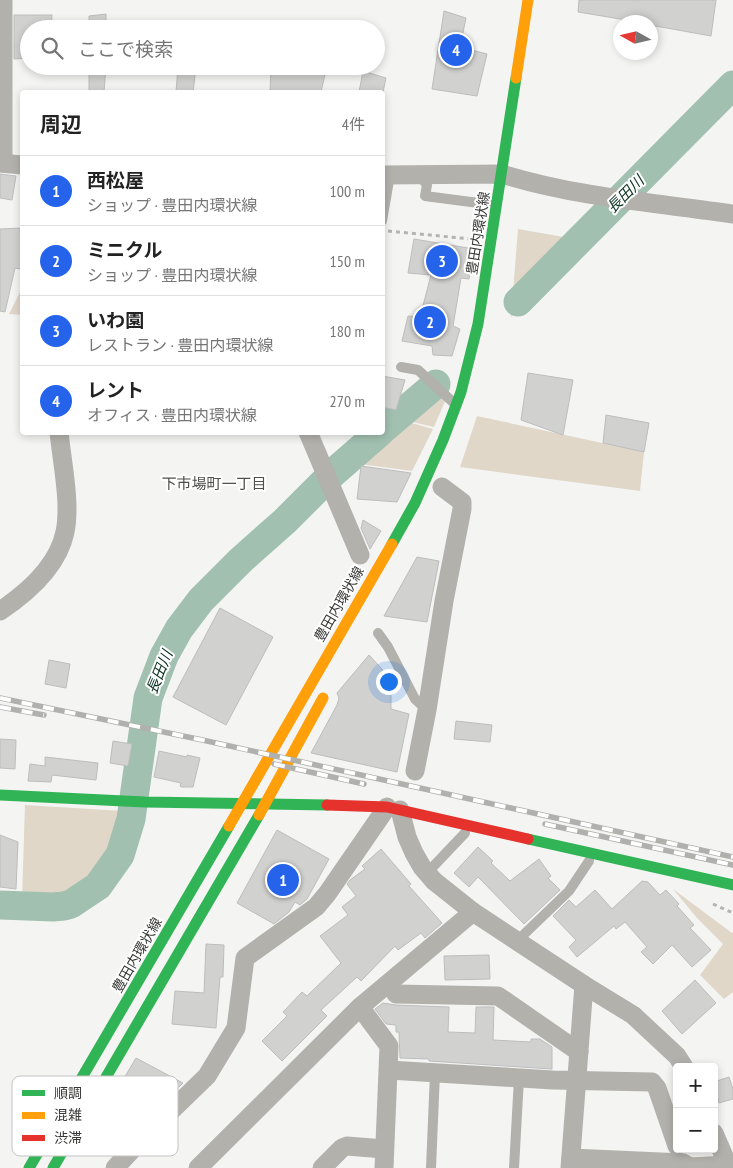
<!DOCTYPE html>
<html lang="ja">
<meta charset="utf-8">
<style>
body{margin:0;font-family:"PT Sans Narrow","Noto Sans JP",sans-serif;background:#f2f2f2;color:#222}
.controls{position:absolute;right:15px;bottom:15px;display:grid;overflow:hidden;border-radius:5px;box-shadow:0 2px 8px #0003}
.controls button{width:45px;height:45px;display:grid;place-items:center;padding:0;border:0;border-bottom:1px solid #e0e0e0;background:#fff;color:#222;font:25px sans-serif}
.compass{position:absolute;left:613px;top:15px;width:45px;height:45px;border-radius:50%;background:#fff;box-shadow:0 2px 8px #0003;rotate:278deg}
.you{position:absolute;left:388px;top:681px;width:18px;height:18px;margin:-12px;border:4px solid #fff;border-radius:50%;background:#1a73e8;box-shadow:0 0 0 8px #1a73e833}
.badge{display:grid;place-items:center;width:32px;height:32px;border-radius:50%;background:#2563eb;color:#fff;font-size:16px;font-weight:700}
.pin{position:absolute;translate:-50% -50%;border:2px solid #fff;box-shadow:0 1px 5px #0006}
.list{margin:0;padding:0;list-style:none}
h2{display:flex;justify-content:space-between;align-items:center;height:65px;margin:0;padding:0 20px;font-size:21px}
h2 small{font-size:16px;font-weight:400;color:#767676}
.list li{display:grid;grid-template-columns:32px 1fr auto;gap:15px;align-items:center;box-sizing:border-box;height:70px;padding:0 20px;border-top:1px solid #e0e0e0}
.list b{display:block;font-size:19px;white-space:nowrap}
.list p{margin:0;font-size:16px;white-space:nowrap;color:#767676}
.list em{font-size:16px;font-style:normal;color:#767676}
.icon{flex:none;width:28px;height:28px;fill:none;stroke:currentColor;stroke-width:2;stroke-linecap:round;stroke-linejoin:round}
.map{position:relative;flex:none;width:733px;height:1168px;overflow:hidden}
.search{position:absolute;background:#fff;box-shadow:0 2px 8px #0003;left:20px;top:20px;width:365px;height:55px;display:flex;align-items:center;gap:12px;box-sizing:border-box;padding:0 18px;border-radius:28px;color:#767676;font-size:19px}
.panel{position:absolute;background:#fff;box-shadow:0 2px 8px #0003;left:20px;top:90px;width:365px;height:345px;border-radius:5px}
.map>svg:first-child{display:block}
.green{fill:#e0d7c9}
.lines{fill:none;stroke-linecap:round;stroke-linejoin:round}
.river{stroke:#a1c0b0;stroke-width:29}
.building{fill:#d1d2d0;stroke:#bcbdbc}
.path{stroke:#b3b4b0;stroke-width:3;stroke-dasharray:4 4;stroke-linecap:butt}
.lane{stroke:#b2b1ac;stroke-width:10}
.street{stroke:#b2b1ac;stroke-width:19}
.fast{stroke:#30b455;stroke-width:11}
.slow{stroke:#ff9f0a;stroke-width:11}
.jam{stroke:#e5322d;stroke-width:11}
.rail-casing{stroke:#b0b0ad;stroke-width:5.5}
.rail{stroke:#fff;stroke-width:4;stroke-dasharray:11;stroke-linecap:butt}
.labels{text-anchor:middle;dominant-baseline:central;stroke-width:4;stroke-linejoin:round;paint-order:stroke}
.street-label{font-size:14px;fill:#373836;stroke:#fff}
.water-label{font-size:15px;font-style:italic;fill:#0b3323;stroke:#fff}
.neighbourhood-label{font-size:15px;fill:#4e504c;stroke:#fff}
.key{fill:#fff;stroke:#c3c3c3;stroke-width:1}
.key-label{font-size:14px;fill:#373836}
</style>
<div class="map">
<svg width="733" height="1168" viewBox="0 0 733 1168">
<rect width="100%" height="100%" fill="#f4f5f3"/>
<g class="green">
<path d="M607,199L624,205L511,317L518,229L564,237Z"/>
<path d="M22,288V315L9,314Z"/>
<path d="M435,392L446,399L434,427L404,420Z"/>
<path d="M477,416L644,452L640,491L460,467Z"/>
<path d="M401,420L433,429L412,471L359,464Z"/>
<path d="M25,805L123,811L113,851L88,883L65,899H22Z"/>
<path d="M673,889L732,933L733,932V992L724,999L700,975L723,944L697,918Z"/>
</g>
<g class="lines">
<g class="river">
<path d="M518,302L733,85"/>
<path d="M382,430L436,384"/>
<path d="M0,905L53,907L64,906L71,904L98,886L120,855L131,819L148,698L164,656L179,629L201,600L241,560L285,521L333,473L380,432"/>
</g>
</g>
<g class="building">
<path d="M579,0H716L711,36L650,25V22H638L578,12Z"/>
<path d="M444,11L466,18L460,47L487,54L477,96L432,89Z"/>
<path d="M106,14V29H89V16Z"/>
<path d="M14,15H52L51,29H29V58L14,59Z"/>
<path d="M89,66H106L104,92H89Z"/>
<path d="M271,66H327L321,92H270Z"/>
<path d="M178,67H196L193,92H176Z"/>
<path d="M363,71L386,78L383,92H359Z"/>
<path d="M0,174L16,176L12,200L0,198Z"/>
<path d="M22,228V259L20,269L15,268L5,312L0,311V229Z"/>
<path d="M414,239L474,249L469,279L461,278L453,326L460,329L452,356L433,355L432,346L402,341L408,316L420,317L431,275L408,273Z"/>
<path d="M528,373L573,380L563,435L521,420Z"/>
<path d="M382,376L405,380L396,410L382,407Z"/>
<path d="M606,415L649,423L644,452L603,443Z"/>
<path d="M361,466L411,473L397,502L357,499Z"/>
<path d="M363,520L381,531L370,549L361,528Z"/>
<path d="M417,557L439,561L427,622L384,616Z"/>
<path d="M220,608L273,637L226,725L173,697Z"/>
<path d="M369,655L382,669L391,691V709L409,714L397,772L311,753L337,705L339,698L337,693Z"/>
<path d="M49,660L70,664L66,688L45,684Z"/>
<path d="M456,721L492,725L490,742L454,739Z"/>
<path d="M0,739L16,740L15,769L0,768Z"/>
<path d="M113,741L132,744L128,766L110,763Z"/>
<path d="M159,751L187,757V755L200,758L193,787H181L180,786L181,783L154,777Z"/>
<path d="M45,757L98,763L96,780L52,775L51,782L28,781L30,764L45,766Z"/>
<path d="M277,830L329,859L307,899L300,905L295,902L289,912L274,924L237,903Z"/>
<path d="M0,835L18,842L16,889L0,887Z"/>
<path d="M478,847L493,861L491,863L510,881L539,859L551,876L548,878L560,890L524,924L478,877L469,887L454,873Z"/>
<path d="M381,849L411,884L409,886L442,923L425,938L421,933L398,950L395,946L361,981L357,977L321,1010L327,1016L282,1061L262,1041L287,1016L283,1012L302,992L307,996L341,963L320,936L348,915L342,907L356,896L347,884L350,880L365,869L362,866Z"/>
<path d="M642,881L648,882L660,895L666,890L679,904L677,906L694,925L690,928L711,950L692,967L672,945L653,964L641,952L647,947L625,922L616,929L614,926L577,957L569,947L576,940L553,916L569,900L576,907L595,890L612,909Z"/>
<path d="M206,944L224,945L223,977H220L216,1028L172,1024L175,991L204,993Z"/>
<path d="M489,955L490,979L445,980L444,956Z"/>
<path d="M695,980L716,1003L682,1034L662,1011Z"/>
<path d="M383,1003L396,1005L449,1007L448,1032L475,1033L476,1007H494L493,1040L531,1042V1039H540L552,1047V1069L429,1061V1059L400,1058L399,1032H396V1025L386,1024L375,1009Z"/>
<path d="M136,1058L183,1083L134,1130L97,1124Z"/>
<path d="M729,1077L733,1089V1099L719,1103L714,1082Z"/>
</g>
<g class="lines">
<g class="path">
<path d="M388,231L471,239"/>
<path d="M713,904L733,913"/>
</g>
<g class="lane">
<path d="M419,175L427,185L425,196L494,205"/>
<path d="M382,221L390,175"/>
<path d="M401,367L418,370L455,404"/>
<path d="M378,633L388,647L415,699L427,710"/>
<path d="M427,873L465,833"/>
<path d="M517,941L569,891L589,861"/>
<path d="M431,1168L435,1073"/>
<path d="M514,1168L519,1078"/>
</g>
<g class="street">
<path d="M3,0V163"/>
<path d="M0,163L22,165"/>
<path d="M382,175L502,174C576,197 656,203 733,214"/>
<path d="M308,432L360,555"/>
<path d="M0,611C27,593 58,566 65,532C71,504 62,462 59,432"/>
<path d="M415,771L427,710L444,601L462,509V502L442,487"/>
<path d="M400,810L407,837L414,853L422,867L434,881L473,912L584,985L633,1015L677,1056L684,1067"/>
<path d="M396,994L498,996L579,1052"/>
<path d="M360,1007L389,1046L384,1168"/>
<path d="M389,1070L553,1080L652,1082L657,1088L677,1146"/>
<path d="M714,1133L729,1168"/>
<path d="M571,1158L683,1163L690,1167L728,1165"/>
<path d="M115,1168L141,1140L207,1076L236,1028L245,958L316,907L327,894L387,807"/>
<path d="M198,1168L360,1007L473,912"/>
<path d="M322,1168L342,1148L347,1146L384,1149"/>
<path d="M570,1168L584,985"/>
</g>
<g class="fast">
<path d="M392,544L415,503L443,440L461,392L478,324L516,78"/>
<path d="M0,795L145,802L327,805"/>
<path d="M528,839L733,885"/>
<path d="M29,1168L229,826"/>
<path d="M53,1168L259,815"/>
</g>
<g class="slow">
<path d="M516,78L528,0"/>
<path d="M259,815L323,698"/>
<path d="M229,826L392,544"/>
</g>
<path class="jam" d="M327,805L387,807L528,839"/>
<defs>
<g id="rail">
<path d="M0,698L207,741L733,857"/>
<path d="M0,707L44,715"/>
<path d="M274,764L364,784"/>
<path d="M545,824L733,865"/>
</g>
</defs>
<use href="#rail" class="rail-casing"/>
<use href="#rail" class="rail"/>
</g>
<g class="labels">
<g class="street-label">
<text transform="translate(478 233) rotate(-81)">豊田内環状線</text>
<text transform="translate(339 604) rotate(-60)">豊田内環状線</text>
<text transform="translate(137 955) rotate(-60)">豊田内環状線</text>
</g>
<g class="water-label">
<text transform="translate(625 194) rotate(-45)">長田川</text>
<text transform="translate(159 672) rotate(-68)">長田川</text>
</g>
<g class="neighbourhood-label">
<text x="214" y="483">下市場町一丁目</text>
</g>
</g>
<rect x="12" y="1076" width="166" height="80" rx="8" class="key"/>
<rect x="22" y="1090" width="23" height="6" fill="#30b455"/>
<rect x="22" y="1112" width="23" height="7" fill="#ff9f0a"/>
<rect x="22" y="1135" width="23" height="6" fill="#e5322d"/>
<g class="key-label">
<text x="54" y="1098">順調</text>
<text x="54" y="1120">混雑</text>
<text x="54" y="1143">渋滞</text>
</g>
</svg>
<div class="controls">
<button>+</button>
<button>−</button>
</div>
<svg class="compass" viewBox="-18 -18 36 36"><path d="M0-13l5 13h-10z" fill="#e53935"/><path d="M0 13l5-13h-10z" fill="#767676"/></svg>
<div class="you"></div>
<div class="pin badge" style="left:283px;top:880px">1</div>
<div class="pin badge" style="left:430px;top:322px">2</div>
<div class="pin badge" style="left:442px;top:261px">3</div>
<div class="pin badge" style="left:456px;top:50px">4</div>
<div class="search"><svg class="icon" aria-label="search" viewBox="0 0 24 24"><circle cx="10" cy="10" r="6"/><path d="M15 15l6 6"/></svg>ここで検索</div>
<section class="panel">
<h2>周辺<small>4件</small></h2>
<ul class="list">
<li><span class="badge">1</span><div><b>西松屋</b><p>ショップ · 豊田内環状線</p></div><em>100 m</em></li>
<li><span class="badge">2</span><div><b>ミニクル</b><p>ショップ · 豊田内環状線</p></div><em>150 m</em></li>
<li><span class="badge">3</span><div><b>いわ園</b><p>レストラン · 豊田内環状線</p></div><em>180 m</em></li>
<li><span class="badge">4</span><div><b>レント</b><p>オフィス · 豊田内環状線</p></div><em>270 m</em></li>
</ul>
</section>
</div>
